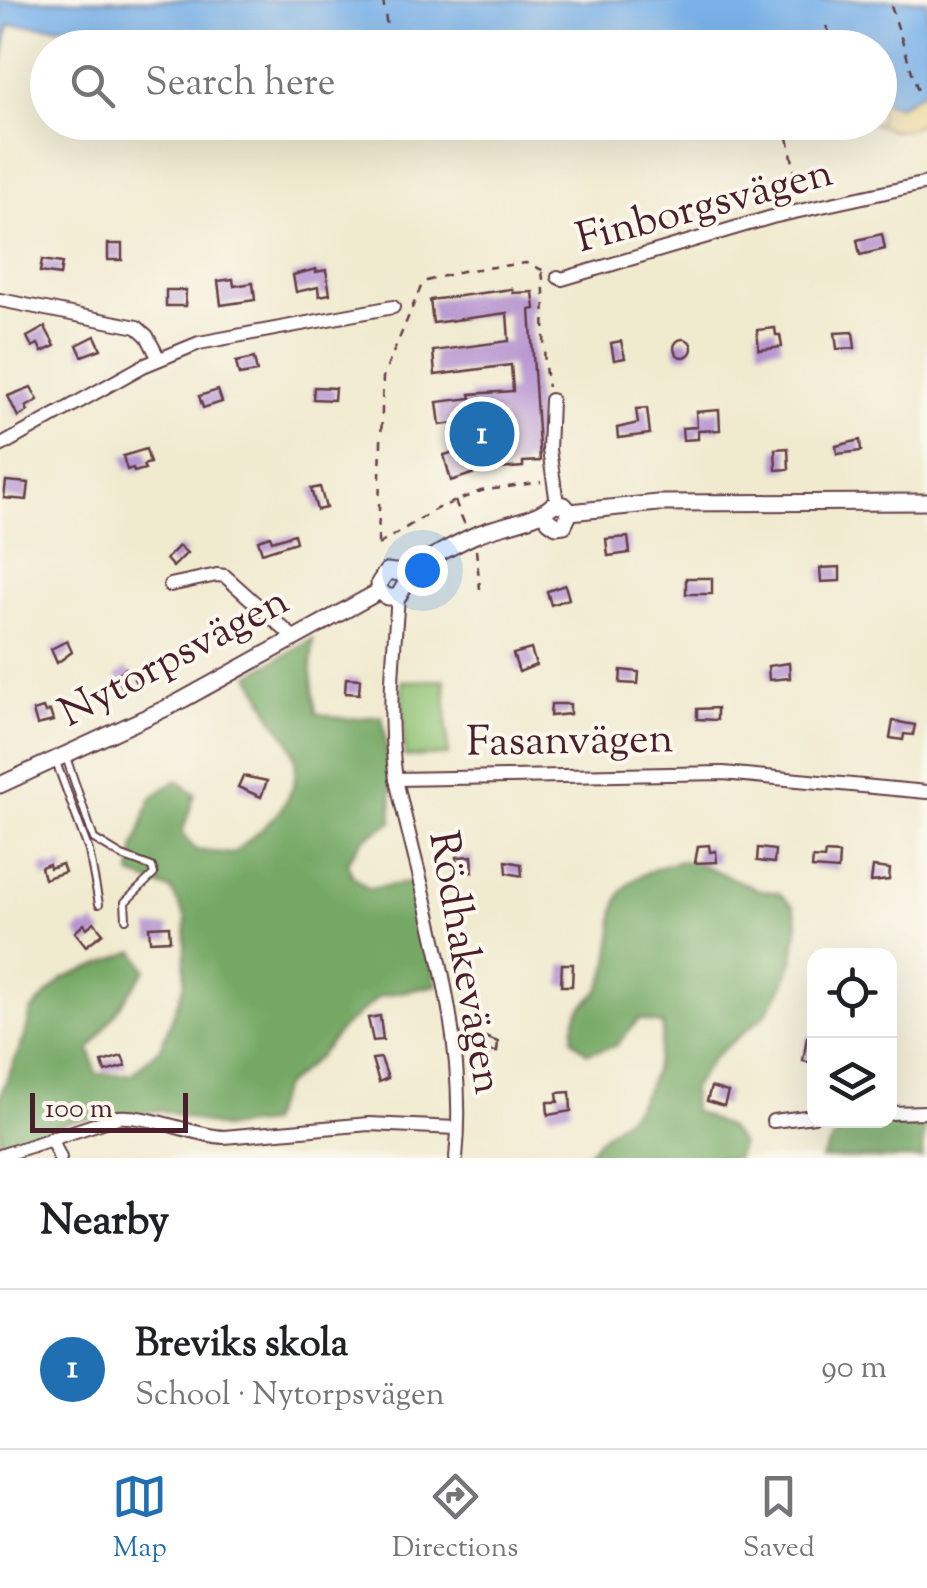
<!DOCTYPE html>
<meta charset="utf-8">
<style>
body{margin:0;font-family:"Sorts Mill Goudy",serif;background:#f6f6f6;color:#202124}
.controls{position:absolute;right:30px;bottom:30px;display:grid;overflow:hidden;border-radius:20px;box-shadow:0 10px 40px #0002}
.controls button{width:90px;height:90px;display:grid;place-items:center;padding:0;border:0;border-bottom:2px solid #e0e0e0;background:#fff;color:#202124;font:50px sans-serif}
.scale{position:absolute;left:30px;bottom:25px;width:158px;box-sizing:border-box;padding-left:10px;border:5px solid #4a1f2b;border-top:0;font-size:28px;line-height:35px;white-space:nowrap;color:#4a1f2b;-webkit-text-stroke:8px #fbf7ec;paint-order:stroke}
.you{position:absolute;left:422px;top:570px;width:35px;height:35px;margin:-25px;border:8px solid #fff;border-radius:50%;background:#1a73e8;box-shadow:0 0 0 15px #1a73e833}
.badge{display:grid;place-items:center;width:65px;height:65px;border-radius:50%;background:#1f6fb2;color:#fff;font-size:32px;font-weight:700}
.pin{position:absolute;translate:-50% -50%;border:5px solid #fff;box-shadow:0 2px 10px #0006}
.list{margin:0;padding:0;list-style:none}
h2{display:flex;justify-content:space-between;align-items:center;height:130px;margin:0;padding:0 40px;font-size:42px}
h2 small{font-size:32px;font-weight:400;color:#757577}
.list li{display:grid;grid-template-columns:65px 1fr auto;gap:30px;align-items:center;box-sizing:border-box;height:160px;padding:0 40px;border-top:2px solid #e0e0e0}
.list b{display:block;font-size:38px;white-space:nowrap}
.list p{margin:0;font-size:32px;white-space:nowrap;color:#757577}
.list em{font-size:32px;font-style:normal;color:#757577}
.icon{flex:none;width:55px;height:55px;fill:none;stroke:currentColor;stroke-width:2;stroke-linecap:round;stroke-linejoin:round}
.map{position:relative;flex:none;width:927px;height:1158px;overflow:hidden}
.search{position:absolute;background:#fff;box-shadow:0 10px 40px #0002;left:30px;right:30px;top:30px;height:110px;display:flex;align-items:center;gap:25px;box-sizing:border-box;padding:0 35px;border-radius:55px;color:#757577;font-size:38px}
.sheet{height:290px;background:#fff}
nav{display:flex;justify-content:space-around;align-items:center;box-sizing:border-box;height:140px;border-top:2px solid #e0e0e0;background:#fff;font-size:28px;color:#757577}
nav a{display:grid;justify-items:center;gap:5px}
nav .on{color:#1f6fb2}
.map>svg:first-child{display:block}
.green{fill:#90c273;stroke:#6d704f;stroke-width:2.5}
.forest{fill:#74a865;stroke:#5f6448;stroke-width:2.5}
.sand{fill:#eeda9e;stroke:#9c7c64;stroke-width:2.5}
.water{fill:#7ab2e9;stroke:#62688a;stroke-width:2.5}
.building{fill:#b796d0}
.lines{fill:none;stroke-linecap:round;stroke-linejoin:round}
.service-casing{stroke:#633d44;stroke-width:10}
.minor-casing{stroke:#633d44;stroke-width:16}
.tertiary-casing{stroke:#633d44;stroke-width:19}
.path{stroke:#633d44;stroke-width:2.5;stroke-dasharray:8 8;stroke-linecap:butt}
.service{stroke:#fff;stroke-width:6}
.minor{stroke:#fff;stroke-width:12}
.tertiary{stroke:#fff;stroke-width:15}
.labels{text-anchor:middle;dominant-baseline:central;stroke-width:8;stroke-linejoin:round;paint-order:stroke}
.street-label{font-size:42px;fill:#4a1f2b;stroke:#fbf7ec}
</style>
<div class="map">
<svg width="927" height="1158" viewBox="0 0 927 1158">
<rect width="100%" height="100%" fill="#fbf7ec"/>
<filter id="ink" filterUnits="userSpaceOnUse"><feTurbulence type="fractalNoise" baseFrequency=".01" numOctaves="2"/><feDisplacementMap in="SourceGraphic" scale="20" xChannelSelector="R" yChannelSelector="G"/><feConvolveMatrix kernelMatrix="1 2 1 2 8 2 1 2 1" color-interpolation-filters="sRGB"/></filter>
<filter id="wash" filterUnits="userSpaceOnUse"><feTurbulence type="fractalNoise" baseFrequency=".0048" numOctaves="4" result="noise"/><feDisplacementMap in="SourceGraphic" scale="40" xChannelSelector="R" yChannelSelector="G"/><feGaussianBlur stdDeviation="2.25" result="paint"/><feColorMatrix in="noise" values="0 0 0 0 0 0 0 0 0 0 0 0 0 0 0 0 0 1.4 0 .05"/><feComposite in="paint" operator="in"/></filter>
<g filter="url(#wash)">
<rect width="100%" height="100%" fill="#f0eacf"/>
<path class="green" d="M445,680L448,755L405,757L402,681Z"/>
<g class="forest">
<path d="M313,639L311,672L316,713L346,719L382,716L391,778L392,822L363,839L347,862L352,875L368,889L412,882L437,985L380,996L342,1028L318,1057L283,1087L268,1123L222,1128L161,1110L70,1121L0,1148V1096L25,1036L31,1011L64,978L135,951L146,969L90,1049L96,1074H132L161,1047L184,985L186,918L171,890L131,875L134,850L151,798L177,780L195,794L182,833L196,850L232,854C266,826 311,794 291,745C287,735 278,727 273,718C265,704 259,689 250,675Z"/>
<path d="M682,861L705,866L756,889L779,893L794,907L798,924L793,961L783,987L766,1014L714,1057L692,1088L693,1111L729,1128L741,1144L736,1158H584C600,1136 610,1131 629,1114C650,1094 661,1053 663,1025L639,1019L616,1046L587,1053L572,1039C574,1030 574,1017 580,1009C587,1001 597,996 601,986C629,920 585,884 682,861Z"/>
<path d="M926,1117L922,1158H821L836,1135L853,1121Z"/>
</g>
<path class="sand" d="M927,89V118C910,134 892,132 872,123L880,122V101L898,106Z"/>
<g class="water">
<path d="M0,0H927V89L898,106L880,101V48H172L165,32L130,33L126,47L105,48L102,28L9,25L0,71Z"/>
<path d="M577,123H675L623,136Z"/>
</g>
<g id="blocks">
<g class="building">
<path d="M882,234L885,249L860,255L857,240Z"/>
<rect x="108" y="244" width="14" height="16"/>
<path d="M42,260L62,263L60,275L40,272Z"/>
<path d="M316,269V272L326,270L330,294L319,296L318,287L296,292L293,275Z"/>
<path d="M233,279L234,286L253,283L255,300L221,305L218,281Z"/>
<path d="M512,289L513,293L533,292L535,309L530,310L540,461L523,462V467L484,470L451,481L444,455L458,451L459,454L485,449V443L502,442L503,416L440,425L437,402L471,398L470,394L513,391L511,365L435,375L433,351L509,341L507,313L433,323L430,300Z"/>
<path d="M166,290H186L185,306H166Z"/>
<path d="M45,327L55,346L42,352L38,344L32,347L27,337Z"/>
<path d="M775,328L776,335H780L782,347L759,350L757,330Z"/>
<path d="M853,332L855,348L837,349L835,333Z"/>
<path d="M95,336L101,349L82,356L77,345Z"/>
<circle cx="683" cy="348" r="9"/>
<path d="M621,341L625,358L614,360L611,343Z"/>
<path d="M254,358L257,372L239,375L236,362Z"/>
<path d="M31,387L38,400L26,407L28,411L18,417L8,396Z"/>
<path d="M314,387L335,388L334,400L313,399Z"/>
<path d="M218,390L222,402L203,408L199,396Z"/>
<path d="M647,408L650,434L618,438L617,428L638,423L636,409Z"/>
<path d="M719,410L720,430L698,431V439L683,440L682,428L697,427L696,412Z"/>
<path d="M860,440L861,451L837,454L836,446Z"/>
<path d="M788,448L789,469L776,470L775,449Z"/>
<path d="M146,449L150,463L143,465L145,469L134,472L133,468L127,470L123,456Z"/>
<path d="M6,481L29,483L27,500L4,498Z"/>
<path d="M320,487L326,508L317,510L311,489Z"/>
<path d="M294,534L296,542L262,553L258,540L270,536L272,541Z"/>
<path d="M628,537L630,553L608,556L606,539Z"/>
<path d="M179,546L187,553L173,567L166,559Z"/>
<path d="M840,567V581L821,582L820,568Z"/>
<rect x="686" y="578" width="26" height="16"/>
<path d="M565,585L569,599L551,605L547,591Z"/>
<path d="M67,641L72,652L57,663L51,649Z"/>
<path d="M531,649L536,665L519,672L513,654Z"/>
<path d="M789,663L790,678L769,680L768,666Z"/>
<path d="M126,668L136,677L134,679L137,684L127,692L115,676Z"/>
<path d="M621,670L639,672L638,684L620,683Z"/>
<path d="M346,678L360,679L359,694L345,693Z"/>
<path d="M551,704H570V714L550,716Z"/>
<path d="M43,708L45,713L50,711L53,721L37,725L33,711Z"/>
<path d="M717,708V720L697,719V709Z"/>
<path d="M893,721L915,725L913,735L904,734L903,740L890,738Z"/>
<path d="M243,776L267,781L261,797L238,787Z"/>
<path d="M709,845L710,852L716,851L717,862L695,863L698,846Z"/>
<path d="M758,848L775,850L774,863L757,861Z"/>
<path d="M825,853L839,854L838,870L812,868L813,858L824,859Z"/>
<path d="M472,856L473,872L459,873L457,857Z"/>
<path d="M506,861L521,864L522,876L507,873Z"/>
<path d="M49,864L50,868L62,864L65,872L44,879L41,867Z"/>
<path d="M873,867L890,869L889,880L871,882Z"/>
<path d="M94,922L103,933L86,946L75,932L84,924L87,928Z"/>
<path d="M169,926L170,940L150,941L149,927Z"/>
<path d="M562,964H573L572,986H561Z"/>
<path d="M380,1016L383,1040L373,1041L368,1018Z"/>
<path d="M485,1037L498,1042L497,1052L480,1050V1040L485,1041Z"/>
<path d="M807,1037L814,1038V1063L803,1061Z"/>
<path d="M122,1056L126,1066L105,1072L102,1062Z"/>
<path d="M381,1058L388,1078L379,1082L372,1059Z"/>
<path d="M711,1087L728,1092L724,1106L707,1101Z"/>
<path d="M570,1092L571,1111L548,1115L547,1102H558L557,1093Z"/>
</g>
</g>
</g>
<g filter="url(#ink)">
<use href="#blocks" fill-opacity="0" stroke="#633d44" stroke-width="2.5"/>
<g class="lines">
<defs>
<g id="service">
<path d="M66,757L94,839L122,856L152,867L154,874L125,902L126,919"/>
<path d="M56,762L89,851L99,904"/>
</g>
<g id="minor">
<path d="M558,277L562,279L772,217L927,183"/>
<path d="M0,300L137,327L147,336L159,359"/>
<path d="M551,400L549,450L557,503"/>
<path d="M0,446L143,366L199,343L393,307"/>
<path d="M170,585L217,575L225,576L293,637"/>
<path d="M398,597C393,659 387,717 396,779L723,773L927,792"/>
<path d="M396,779C423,902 469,1031 456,1158"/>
<path d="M890,1113L927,1112"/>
<path d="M773,1121L814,1116"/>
<path d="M51,1138L60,1158"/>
<path d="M0,1156L118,1117C155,1115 188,1135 224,1137L369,1124L457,1128"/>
</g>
<g id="tertiary">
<path d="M570,512L658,503L927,502"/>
<path d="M549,521L556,526L564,525L570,512"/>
<path d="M402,574C425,561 449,547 473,536C499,524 535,522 554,504L564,505L570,512"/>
<path d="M380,591L379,583L387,571L401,573L406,580"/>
<path d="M380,591L387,597H398L406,583"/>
<path d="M0,785L175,704L380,591"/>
</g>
</defs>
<use href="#service" class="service-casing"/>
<use href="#minor" class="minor-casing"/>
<use href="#tertiary" class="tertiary-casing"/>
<g class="path">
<path d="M383,0L390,48"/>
<path d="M891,6L919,94"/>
<path d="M826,26L837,48"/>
<path d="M785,122L800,199"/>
<path d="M542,272C548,311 540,348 548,387"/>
<path d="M455,501L465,525"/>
<path d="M378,543L383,377L423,282L462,271L526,263L547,272"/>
<path d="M378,545L436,509L481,491L541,482"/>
<path d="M476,550L480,589"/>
</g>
<use href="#service" class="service"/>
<use href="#minor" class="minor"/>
<use href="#tertiary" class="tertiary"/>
</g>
</g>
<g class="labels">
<g class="street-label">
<text transform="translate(705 208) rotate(-15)">Finborgsvägen</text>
<text transform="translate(175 659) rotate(-28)">Nytorpsvägen</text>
<text transform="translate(570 743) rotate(-1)">Fasanvägen</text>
<text transform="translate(463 963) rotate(80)">Rödhakevägen</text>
</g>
</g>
</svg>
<div class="controls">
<button><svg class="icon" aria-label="locate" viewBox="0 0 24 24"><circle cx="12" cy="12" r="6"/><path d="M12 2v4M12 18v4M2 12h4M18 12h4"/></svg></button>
<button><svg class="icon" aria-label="layers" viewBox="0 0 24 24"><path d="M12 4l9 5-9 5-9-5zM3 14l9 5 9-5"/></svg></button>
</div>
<div class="scale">100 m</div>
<div class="you"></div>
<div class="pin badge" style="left:482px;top:434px">1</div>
<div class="search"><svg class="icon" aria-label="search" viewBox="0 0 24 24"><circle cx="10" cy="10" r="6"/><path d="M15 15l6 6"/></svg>Search here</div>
</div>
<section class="sheet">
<h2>Nearby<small></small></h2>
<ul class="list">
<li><span class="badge">1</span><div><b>Breviks skola</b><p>School · Nytorpsvägen</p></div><em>90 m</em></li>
</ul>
</section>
<nav>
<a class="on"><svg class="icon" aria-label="map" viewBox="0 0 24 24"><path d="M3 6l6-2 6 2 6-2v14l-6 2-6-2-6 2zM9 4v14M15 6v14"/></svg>Map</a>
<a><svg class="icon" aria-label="directions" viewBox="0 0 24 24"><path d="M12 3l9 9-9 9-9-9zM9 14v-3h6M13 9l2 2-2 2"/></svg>Directions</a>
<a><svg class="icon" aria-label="saved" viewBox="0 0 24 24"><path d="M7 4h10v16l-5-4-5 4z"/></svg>Saved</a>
</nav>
